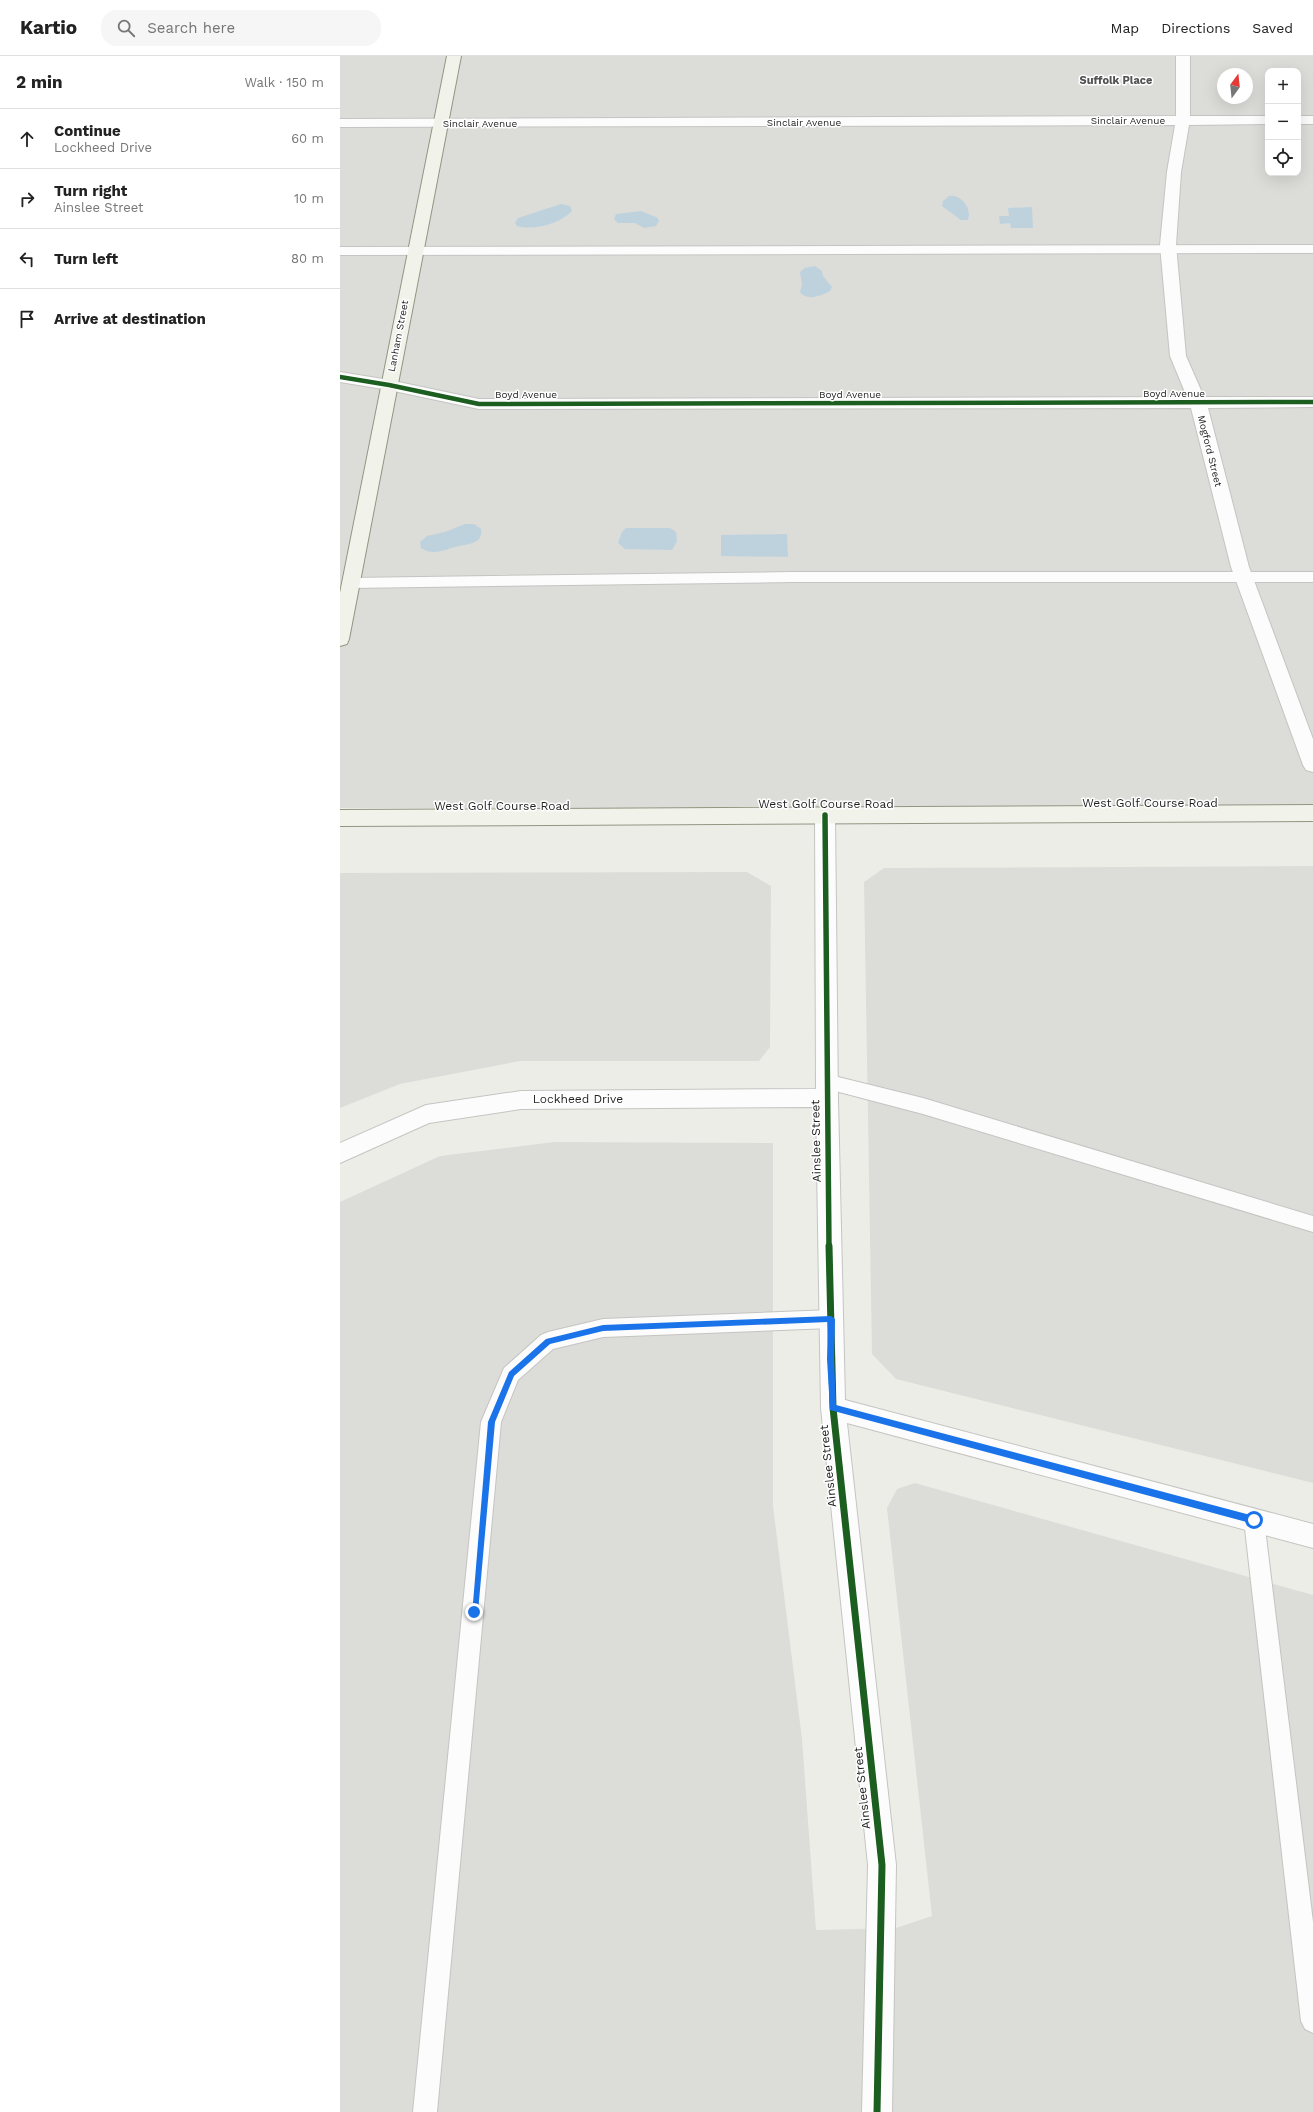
<!DOCTYPE html>
<meta charset="utf-8">
<style>
body{margin:0;font-family:"Work Sans",sans-serif;background:#f6f6f6;color:#222}
.controls{position:absolute;right:12px;top:12px;display:grid;overflow:hidden;border-radius:8px;box-shadow:0 4px 16px #0002}
.controls button{width:36px;height:36px;display:grid;place-items:center;padding:0;border:0;border-bottom:1px solid #e0e0e0;background:#fff;color:#222;font:20px sans-serif}
.compass{position:absolute;left:877px;top:12px;width:36px;height:36px;border-radius:50%;background:#fff;box-shadow:0 4px 16px #0002;rotate:15deg}
.stop{position:absolute;width:12px;height:12px;margin:-9px;border:3px solid #1a73e8;border-radius:50%;background:#fff}
.stop.end{background:#1a73e8;border-color:#fff;box-shadow:0 1px 4px #0008}
.list{margin:0;padding:0;list-style:none}
h2{display:flex;justify-content:space-between;align-items:center;height:52px;margin:0;padding:0 16px;font-size:17px}
h2 small{font-size:13px;font-weight:400;color:#767676}
.list li{display:grid;grid-template-columns:26px 1fr auto;gap:12px;align-items:center;box-sizing:border-box;height:60px;padding:0 16px;border-top:1px solid #e0e0e0}
.list b{display:block;font-size:15px;white-space:nowrap}
.list p{margin:0;font-size:13px;white-space:nowrap;color:#767676}
.list em{font-size:13px;font-style:normal;color:#767676}
.icon{flex:none;width:22px;height:22px;fill:none;stroke:currentColor;stroke-width:2;stroke-linecap:round;stroke-linejoin:round}
.map{position:relative;flex:none;width:973px;height:2056px;overflow:hidden}
header{display:flex;align-items:center;gap:24px;box-sizing:border-box;height:56px;padding:0 20px;background:#fff;border-bottom:1px solid #e0e0e0}
header strong{font-size:19px}
nav{display:flex;gap:22px;margin-inline-start:auto;font-size:14px}
.search{width:280px;height:36px;background:#f6f6f6;display:flex;align-items:center;gap:10px;box-sizing:border-box;padding:0 14px;border-radius:16px;color:#767676;font-size:15px}
main{display:flex}
aside{flex:1;background:#fff}
.map>svg:first-child{display:block}
.residential{fill:#dcdcd9;fill-rule:evenodd}
.water{fill:#bed2de}
.lines{fill:none;stroke-linecap:round;stroke-linejoin:round}
.lane-casing{stroke:#c4c4c2;stroke-width:2}
.street-casing{stroke:#c4c4c2;stroke-width:2}
.secondary-casing{stroke:#919681;stroke-width:2}
.lane{fill:#fcfcfc;fill-rule:evenodd}
.street{fill:#fcfcfc;fill-rule:evenodd}
.secondary{fill:#f1f3eb;fill-rule:evenodd}
.cycleway-far2-casing{stroke:#fff;stroke-width:6}
.cycleway-far1-casing{stroke:#fff;stroke-width:8}
.cycleway-casing{stroke:#fff;stroke-width:10}
.cycleway-far2{stroke:#1b5e20;stroke-width:4.5}
.cycleway-far1{stroke:#1b5e20;stroke-width:5.5}
.cycleway{stroke:#1b5e20;stroke-width:7}
.route{fill:#1a73e8}
.labels{text-anchor:middle;dominant-baseline:central;stroke-width:3;stroke-linejoin:round;paint-order:stroke}
.far-street-label{font-size:10px;fill:#1f1f1f;stroke:#fff}
.far-neighbourhood-label{font-size:11px;font-weight:bold;fill:#525252;stroke:#fff}
.street-label{font-size:12px;fill:#1f1f1f;stroke:#fff}
</style>
<header>
<strong>Kartio</strong>
<div class="search"><svg class="icon" aria-label="search" viewBox="0 0 24 24"><circle cx="10" cy="10" r="6"/><path d="M15 15l6 6"/></svg>Search here</div>
<nav><a>Map</a><a>Directions</a><a>Saved</a></nav>
</header>
<main>
<aside>
<h2>2 min<small>Walk · 150 m</small></h2>
<ul class="list">
<li><svg class="icon" aria-label="ahead" viewBox="0 0 24 24"><path d="M12 20V5M6 11l6-6 6 6"/></svg><div><b>Continue</b><p>Lockheed Drive</p></div><em>60 m</em></li>
<li><svg class="icon" aria-label="right" viewBox="0 0 24 24"><path d="M7 20v-9h11M14 6l5 5-5 5"/></svg><div><b>Turn right</b><p>Ainslee Street</p></div><em>10 m</em></li>
<li><svg class="icon" aria-label="left" viewBox="0 0 24 24"><path d="M17 20v-9H6M10 6l-5 5 5 5"/></svg><div><b>Turn left</b></div><em>80 m</em></li>
<li><svg class="icon" aria-label="arrive" viewBox="0 0 24 24"><path d="M6 21V4h12l-3 4 3 4H6"/></svg><div><b>Arrive at destination</b></div></li>
</ul>
</aside>
<div class="map">
<svg width="973" height="2056" viewBox="0 0 973 2056">
<rect width="100%" height="100%" fill="#edede8"/>
<g class="residential">
<path d="M0,0H973V752H0ZM928,15H958V117H928ZM883,18H907V42H883Z"/>
<path d="M973,810V1427L556,1323L532,1298L524,826L544,812Z"/>
<path d="M407,816L431,830L430,991L419,1005H180L60,1028L0,1052V817Z"/>
<path d="M214,1086L433,1087V1450L462,1683L476,1874L556,1872L592,1860L547,1452L557,1433L575,1427L973,1539V2056H0V1146L100,1100Z"/>
</g>
<g class="water">
<path d="M609,140C621,138 632,152 628,164H621L602,150L603,145Z"/>
<path d="M221,148L230,150L232,155C220,168 193,175 177,170L175,167L178,162Z"/>
<path d="M692,151L693,172H671L670,167L660,168L659,160H669L668,152Z"/>
<path d="M301,155L318,162L319,165L316,170L304,172L295,167H278L274,163L276,158Z"/>
<path d="M475,210L482,215L483,220L492,231L490,235C483,239 467,246 460,236L462,229L460,216L465,212Z"/>
<path d="M125,468H134L141,473C144,489 125,488 115,491C104,494 92,500 81,492L80,486L87,480L105,476Z"/>
<path d="M286,472H330L336,476L337,485L332,494L285,493L278,487L282,476Z"/>
<path d="M447,478L448,501L381,500V479Z"/>
</g>
<g class="lines">
<defs>
<g id="lane">
<path d="M973,189V197L0,199V191Z"/>
<path d="M452,516H973V526H452L11,532L6,531L4,527L6,523L11,522Z"/>
<path d="M486,1018L583,1042L973,1160V1176L583,1058L480,1031L477,1026L480,1021Z"/>
<path d="M491,1254L498,1257L501,1263L498,1269L491,1272L263,1281L213,1293L178,1324L161,1366L97,2056H73L141,1366L164,1312L201,1279L208,1276L263,1263Z"/>
<path d="M914,1454L921,1457L924,1464L973,1866V1977L965,1973L961,1965L904,1464L907,1457Z"/>
</g>
<g id="street">
<path d="M836,0H850V60H928V68L849,69L841,116L836,189L846,300L864,341H973V351L868,352L909,511L973,683V716L966,714L963,709L891,511L851,352L139,353L49,334L0,326V316L49,324L139,343L847,341L830,300L820,189L827,116L835,69L0,71V63L836,60Z"/>
<rect x="958" y="60" width="15" height="8"/>
<path d="M485,751L492,754L495,759L498,1043L505,1344L973,1468V1492L507,1367L556,1809L552,2056H522L528,1809L481,1352L476,1051L181,1053L89,1067L0,1107V1087L86,1049L181,1035L476,1033L475,759L478,754Z"/>
</g>
<g id="secondary">
<path d="M107,0H121L9,583L7,588L0,590V537Z"/>
<path d="M973,749V765L0,770V754Z"/>
</g>
</defs>
<use href="#lane" class="lane-casing"/>
<use href="#street" class="street-casing"/>
<use href="#secondary" class="secondary-casing"/>
<use href="#lane" class="lane"/>
<use href="#street" class="street"/>
<use href="#secondary" class="secondary"/>
<defs>
<path id="cycleway-far2" d="M0,321L49,329L139,348L973,346"/>
<path id="cycleway-far1" d="M485,759L489,1191"/>
<path id="cycleway" d="M489,1190L493,1352L542,1809L537,2056"/>
</defs>
<use href="#cycleway-far2" class="cycleway-far2-casing"/>
<use href="#cycleway-far1" class="cycleway-far1-casing"/>
<use href="#cycleway" class="cycleway-casing"/>
<use href="#cycleway-far2" class="cycleway-far2"/>
<use href="#cycleway-far1" class="cycleway-far1"/>
<use href="#cycleway" class="cycleway"/>
</g>
<path class="route" d="M491,1260L495,1263L494,1303L496,1349L914,1460L917,1461V1467L914,1468L490,1354L487,1303L488,1266L263,1275L210,1288L174,1320L155,1366L138,1556L137,1559H132L148,1366L169,1316L206,1283L263,1269Z"/>
<g class="labels">
<g class="far-street-label">
<text x="788" y="64">Sinclair Avenue</text>
<text x="464" y="66">Sinclair Avenue</text>
<text x="140" y="67">Sinclair Avenue</text>
<text transform="translate(58 280) rotate(-79)">Lanham Street</text>
<text x="834" y="337">Boyd Avenue</text>
<text x="186" y="338">Boyd Avenue</text>
<text x="510" y="338">Boyd Avenue</text>
<text transform="translate(870 395) rotate(76)">Mogford Street</text>
</g>
<g class="far-neighbourhood-label">
<text x="776" y="24">Suffolk Place</text>
</g>
<g class="street-label">
<text x="810" y="747">West Golf Course Road</text>
<text x="486" y="748">West Golf Course Road</text>
<text x="162" y="750">West Golf Course Road</text>
<text x="238" y="1043">Lockheed Drive</text>
<text transform="translate(476 1085) rotate(-91)">Ainslee Street</text>
<text transform="translate(488 1410) rotate(-96)">Ainslee Street</text>
<text transform="translate(522 1732) rotate(-96)">Ainslee Street</text>
</g>
</g>
</svg>
<div class="controls">
<button>+</button>
<button>−</button>
<button><svg class="icon" aria-label="locate" viewBox="0 0 24 24"><circle cx="12" cy="12" r="6"/><path d="M12 2v4M12 18v4M2 12h4M18 12h4"/></svg></button>
</div>
<svg class="compass" viewBox="-18 -18 36 36"><path d="M0-13l5 13h-10z" fill="#e53935"/><path d="M0 13l5-13h-10z" fill="#767676"/></svg>
<div class="stop" style="left:914px;top:1464px"></div>
<div class="stop end" style="left:134px;top:1556px"></div>
</div>
</main>
